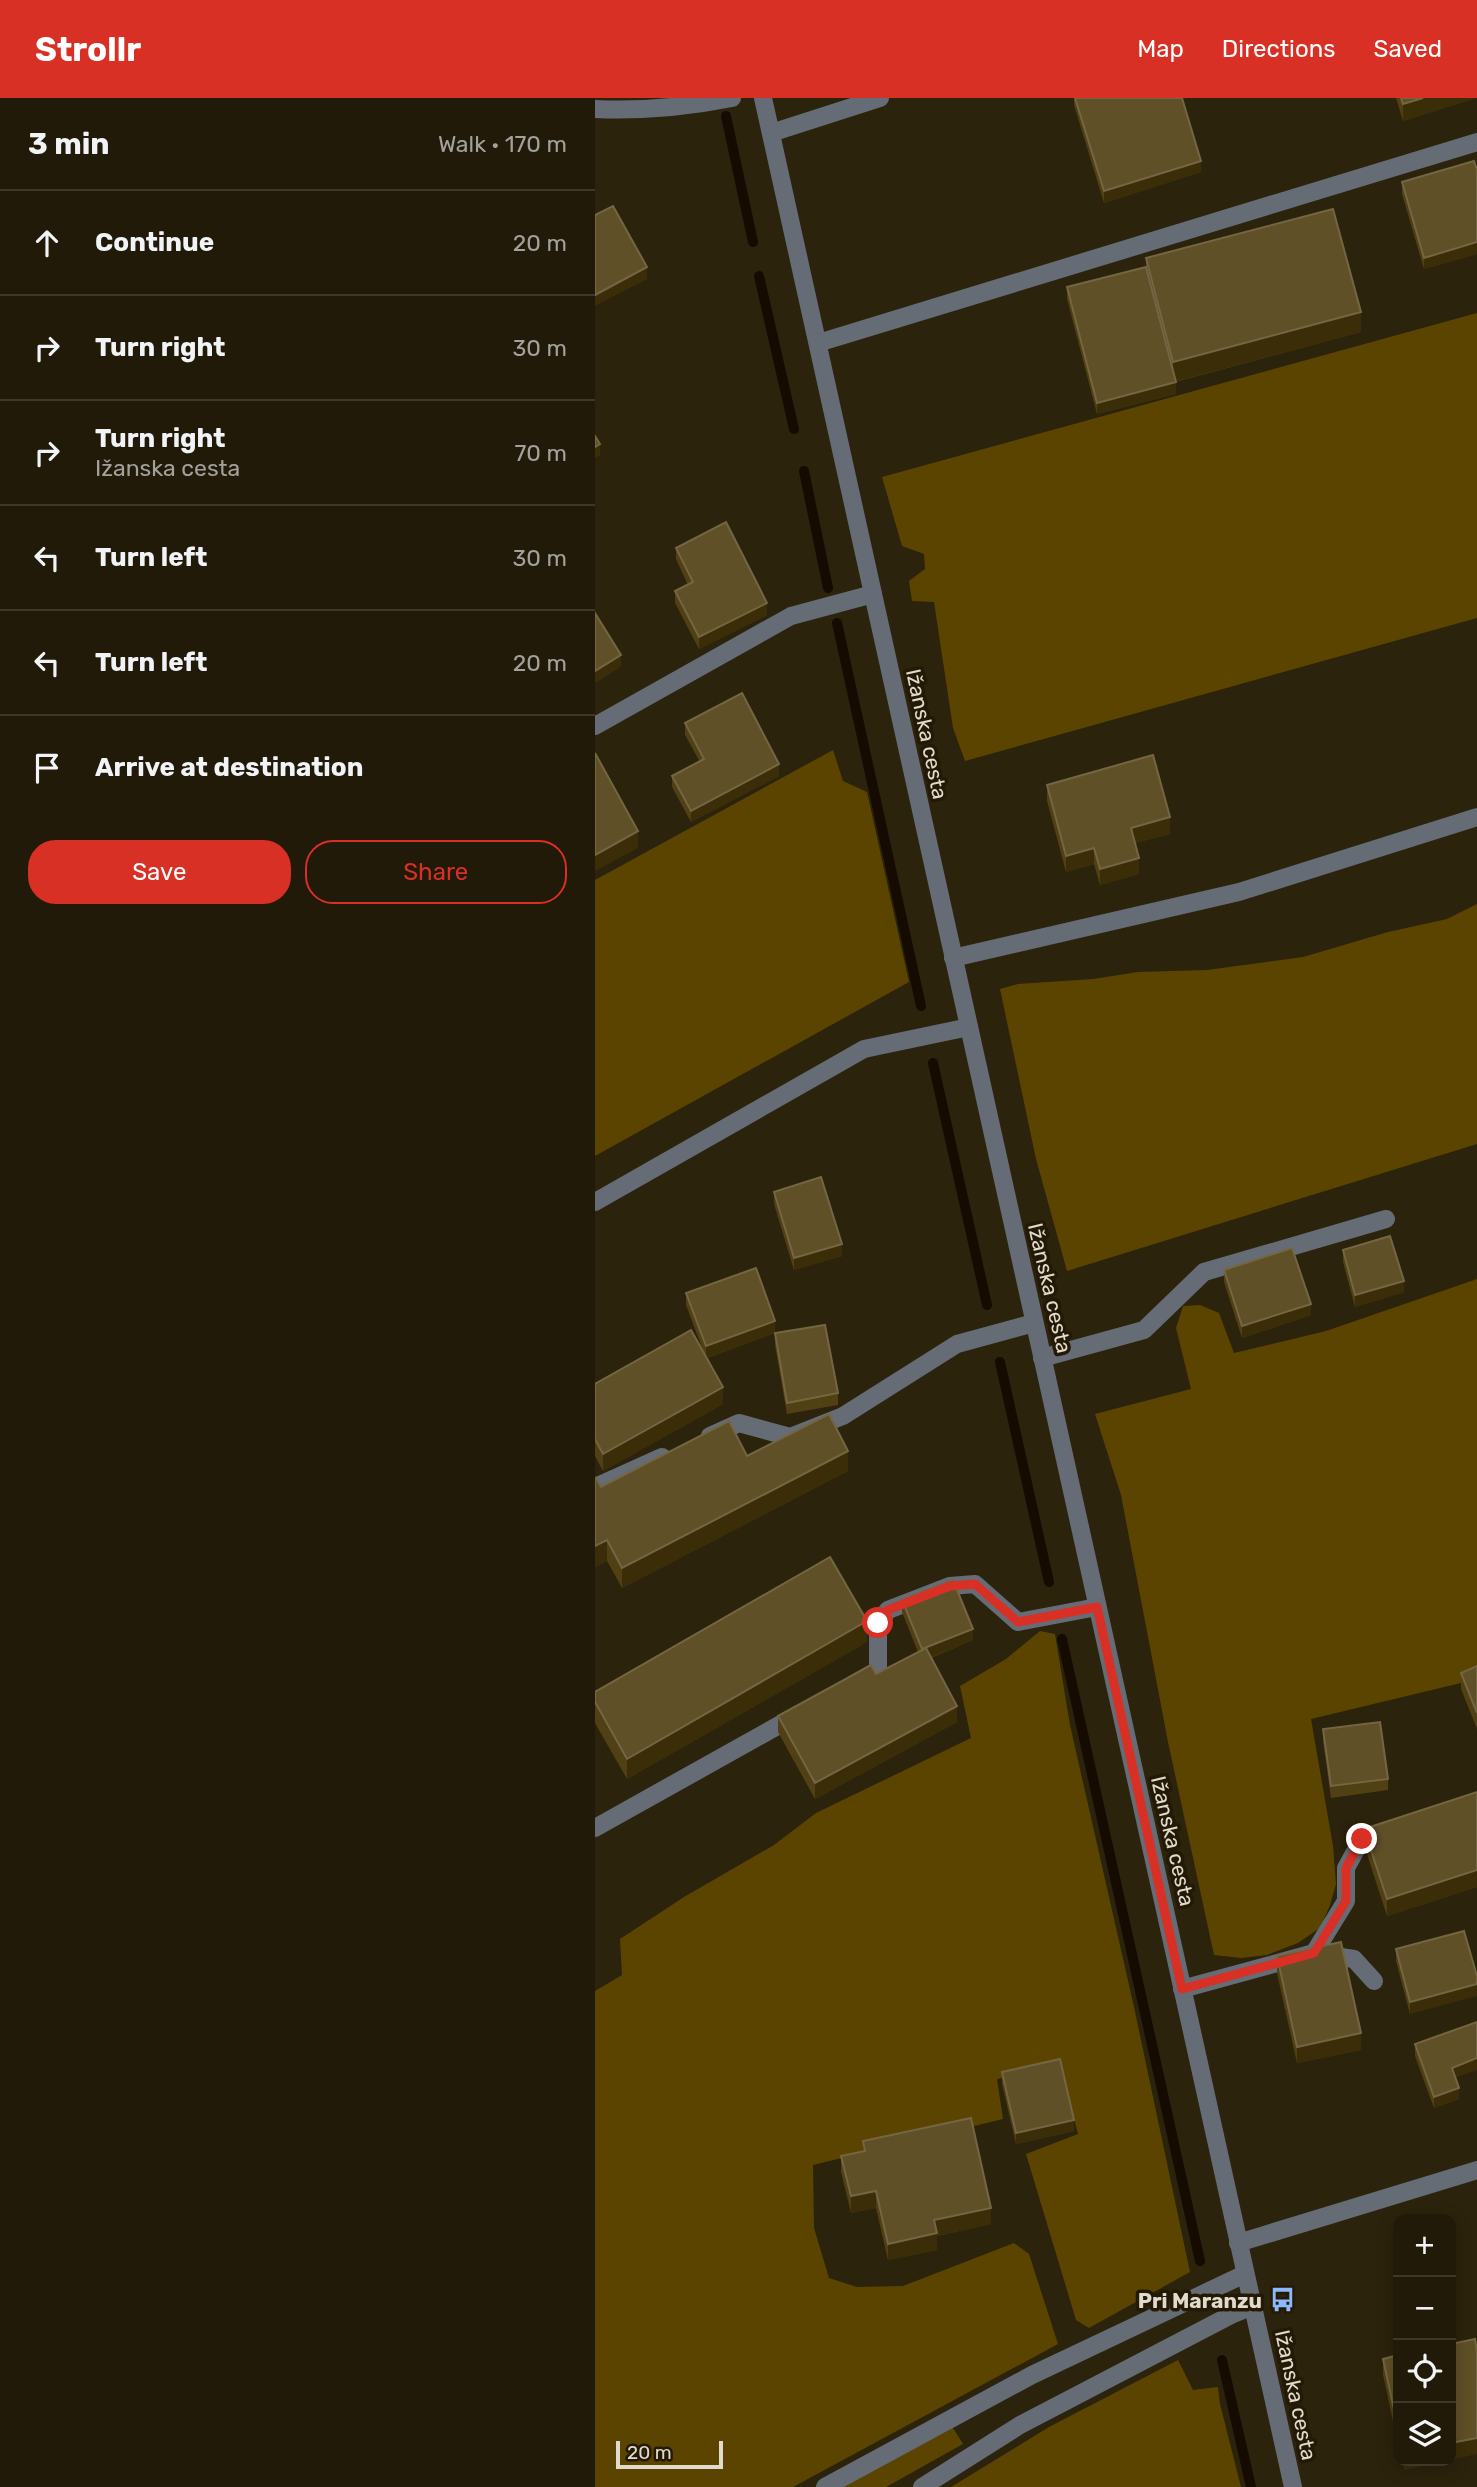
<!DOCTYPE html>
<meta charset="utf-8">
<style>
body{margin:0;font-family:Rubik,sans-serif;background:#2d2717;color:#f1f3f6}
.controls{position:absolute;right:21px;bottom:21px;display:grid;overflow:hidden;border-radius:14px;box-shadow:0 4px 18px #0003}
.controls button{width:63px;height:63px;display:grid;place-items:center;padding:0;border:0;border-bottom:2px solid #3e382a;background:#211a09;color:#f1f3f6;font:35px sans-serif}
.scale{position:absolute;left:21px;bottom:18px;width:107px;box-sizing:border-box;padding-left:7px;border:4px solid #e1dbce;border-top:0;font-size:19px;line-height:24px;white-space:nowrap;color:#e1dbce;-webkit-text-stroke:5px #231904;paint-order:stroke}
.stop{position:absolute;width:21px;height:21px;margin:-16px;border:5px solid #d93025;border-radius:50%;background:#fff}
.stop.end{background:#d93025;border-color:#fff;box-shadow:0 2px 7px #0008}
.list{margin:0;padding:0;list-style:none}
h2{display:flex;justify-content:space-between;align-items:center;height:91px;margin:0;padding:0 28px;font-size:30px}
h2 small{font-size:23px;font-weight:400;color:#a2a19c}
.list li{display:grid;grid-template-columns:46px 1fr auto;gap:21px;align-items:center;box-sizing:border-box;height:105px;padding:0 28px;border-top:2px solid #3e382a}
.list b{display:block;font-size:26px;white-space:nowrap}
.list p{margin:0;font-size:23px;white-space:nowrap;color:#a2a19c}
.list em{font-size:23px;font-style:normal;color:#a2a19c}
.actions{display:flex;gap:14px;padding:21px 28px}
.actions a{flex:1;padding:16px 0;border:2px solid #d93025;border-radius:28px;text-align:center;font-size:24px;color:#d93025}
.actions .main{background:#d93025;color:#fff}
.icon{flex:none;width:38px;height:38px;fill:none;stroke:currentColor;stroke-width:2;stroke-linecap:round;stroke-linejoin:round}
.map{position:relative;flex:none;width:882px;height:2389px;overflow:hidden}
header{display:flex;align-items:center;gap:42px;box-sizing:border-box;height:98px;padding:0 35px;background:#d93025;color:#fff}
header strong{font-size:33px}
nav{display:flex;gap:38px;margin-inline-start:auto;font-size:24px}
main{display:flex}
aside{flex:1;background:#211a09}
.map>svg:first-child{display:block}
.green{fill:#5b4400}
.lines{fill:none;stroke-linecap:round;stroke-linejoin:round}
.stream{stroke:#150b00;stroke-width:10}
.minor{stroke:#656c76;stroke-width:18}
.wall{fill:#504014}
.shaded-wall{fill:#3b2d08}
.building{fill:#605028;stroke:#746642;stroke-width:2}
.route{stroke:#d93025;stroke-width:9}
.labels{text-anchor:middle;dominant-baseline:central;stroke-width:7;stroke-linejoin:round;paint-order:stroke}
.street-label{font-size:21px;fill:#e1dbce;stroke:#231904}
.poi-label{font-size:21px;font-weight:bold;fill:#e1dbce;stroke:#231904;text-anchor:end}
</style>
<header>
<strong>Strollr</strong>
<nav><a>Map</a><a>Directions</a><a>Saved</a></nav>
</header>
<main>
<aside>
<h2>3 min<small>Walk · 170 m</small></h2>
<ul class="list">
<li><svg class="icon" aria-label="ahead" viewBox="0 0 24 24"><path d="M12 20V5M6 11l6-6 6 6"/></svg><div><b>Continue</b></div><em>20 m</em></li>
<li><svg class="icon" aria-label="right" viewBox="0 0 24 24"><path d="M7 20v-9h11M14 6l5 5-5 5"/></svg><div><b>Turn right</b></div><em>30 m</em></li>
<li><svg class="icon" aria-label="right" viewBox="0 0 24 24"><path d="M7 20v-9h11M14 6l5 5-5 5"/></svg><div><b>Turn right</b><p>Ižanska cesta</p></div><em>70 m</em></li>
<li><svg class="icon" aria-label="left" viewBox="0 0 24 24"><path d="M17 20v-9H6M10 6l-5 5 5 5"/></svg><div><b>Turn left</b></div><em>30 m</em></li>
<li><svg class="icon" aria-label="left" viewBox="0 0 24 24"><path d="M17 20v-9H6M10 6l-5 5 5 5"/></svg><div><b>Turn left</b></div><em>20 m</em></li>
<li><svg class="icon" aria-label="arrive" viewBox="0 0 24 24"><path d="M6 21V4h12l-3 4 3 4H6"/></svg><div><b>Arrive at destination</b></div></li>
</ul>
<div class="actions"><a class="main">Save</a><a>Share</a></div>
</aside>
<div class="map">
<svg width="882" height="2389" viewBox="0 0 882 2389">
<rect width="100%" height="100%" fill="#2c230c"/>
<g class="green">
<path d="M882,215V520L370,663L358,630L339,504L317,503L314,483L330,471L329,456L307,448L287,379Z"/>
<path d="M238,652L248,683L272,694L314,884L0,1058V782Z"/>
<path d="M882,806V1046L472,1173L441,1061L405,891L423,886L498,881L543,874L612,872L708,859L793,834L852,821Z"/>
<path d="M882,1181V1579L866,1585L716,1621L738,1748L741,1786L735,1807L725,1830L703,1845L672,1857L646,1860L619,1857L573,1644L526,1397L500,1316L596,1291L581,1230L588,1208L605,1207L624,1215L639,1255L731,1233Z"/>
<path d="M445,1533L460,1536L475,1627L539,1909L595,2174L494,2230L481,2222L431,2056L483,2036L466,1970L402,1981L408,2021L218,2067L219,2130L234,2180L262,2189L308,2188L419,2145L434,2156L463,2246L198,2389H0V1893L27,1877L25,1841L89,1799L179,1747L221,1715L376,1640L365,1588L411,1561Z"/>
<path d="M583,2262L598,2292L623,2289L625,2306L646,2389H356L454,2329Z"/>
<path d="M358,2330L368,2346L291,2389H245Z"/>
</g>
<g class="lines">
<g class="stream">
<path d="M131,18L158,144"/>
<path d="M164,178L199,331"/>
<path d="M209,373L233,490"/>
<path d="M242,525L326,908"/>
<path d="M338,965L392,1207"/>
<path d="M405,1264L454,1484"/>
<path d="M467,1541L605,2163"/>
<path d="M627,2262L656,2389"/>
</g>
<g class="minor">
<path d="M168,0L698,2389"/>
<path d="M0,11C46,13 92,9 137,0"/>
<path d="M176,35L285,0"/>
<path d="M223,245L882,44"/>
<path d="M0,628L196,518L278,496"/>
<path d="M358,860L644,794L882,719"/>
<path d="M0,1104L269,951L374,929"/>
<path d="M447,1260L549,1232L609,1174L791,1121"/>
<path d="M115,1338L144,1325L195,1339L248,1318L362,1246L439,1225"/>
<path d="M0,1389L67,1359"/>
<path d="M260,1585L283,1572V1525L293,1512L355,1488L380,1486L423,1524L502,1509"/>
<path d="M0,1730L202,1617"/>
<path d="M726,1856L759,1861L779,1883"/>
<path d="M587,1891L719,1855L751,1803V1770L767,1741L790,1733"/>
<path d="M643,2145L882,2072"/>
<path d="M230,2389L437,2277L650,2176"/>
<path d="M327,2389L425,2327L636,2217L658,2208"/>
</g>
</g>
<g class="wall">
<path d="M479,0H587L606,74L509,105L479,7Z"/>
<path d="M801,0H881L808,23Z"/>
<path d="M882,72V156L829,171L807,96V84Z"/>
<path d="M551,160L766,234L580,284L581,296L502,316L472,201V189L551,169Z"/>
<path d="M81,450L172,517L104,551L80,505V493L93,487L81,461Z"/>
<path d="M90,625L184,678L96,724L77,689V678L105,664L90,637Z"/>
<path d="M452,687L575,736L540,745L544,776L505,787L499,766L471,774L452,703Z"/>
<path d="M179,1094L247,1158L199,1172L179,1106Z"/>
<path d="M748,1152L809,1194L760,1209L748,1164Z"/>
<path d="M629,1172L716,1217L647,1240L629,1184Z"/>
<path d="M91,1195L180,1235L112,1260L128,1306L8,1373L0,1358V1286L109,1255L91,1207Z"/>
<path d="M180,1235L243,1295V1307L192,1316L180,1247Z"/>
<path d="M152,1358L253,1373L27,1490L12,1463L0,1469V1381L6,1389Z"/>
<path d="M307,1502L378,1542L336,1560L362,1624L220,1701L183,1634V1618L281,1576L323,1554L307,1514Z"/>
<path d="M272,1544L32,1681L0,1625V1594Z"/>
<path d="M882,1568V1631L866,1591V1575Z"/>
<path d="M728,1631L793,1681V1692L736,1700L728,1643Z"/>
<path d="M882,1694V1789L792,1818L769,1747V1731Z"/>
<path d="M801,1851L882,1878L815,1916L801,1863Z"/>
<path d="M682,1858L766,1952L702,1965L682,1875Z"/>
<path d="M820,1946L860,1980L864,2001L839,2010L820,1958Z"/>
<path d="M407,1974L479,2033L421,2046L407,1986Z"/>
<path d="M268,2043L396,2126L342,2138V2152L293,2162L281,2110L256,2115L246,2074V2058L268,2053Z"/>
<path d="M803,2257V2346L788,2277V2261Z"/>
</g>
<g class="shaded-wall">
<path d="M828,0H881L808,23V6Z"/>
<path d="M606,63V74L509,105V93Z"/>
<path d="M882,144V156L829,171V160Z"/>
<path d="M52,169V181L0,208V197Z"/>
<path d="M766,214V234L578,284V264Z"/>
<path d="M581,284V296L502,316V305Z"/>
<path d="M5,346V358L0,360V349Z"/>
<path d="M172,505V517L104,551V539Z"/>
<path d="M26,557V569L0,585V573Z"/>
<path d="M184,666V678L96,724V713Z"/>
<path d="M575,719V736L536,746V730Z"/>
<path d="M43,733V750L0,773V757Z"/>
<path d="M499,750V766L471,774V758Z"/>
<path d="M544,760V776L505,787V771Z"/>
<path d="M247,1146V1158L199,1172V1160Z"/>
<path d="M809,1183V1194L760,1209V1197Z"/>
<path d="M716,1206V1217L647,1240V1228Z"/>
<path d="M180,1223V1235L111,1260V1248Z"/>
<path d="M128,1289V1306L8,1373V1356Z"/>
<path d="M253,1353V1373L27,1490V1470Z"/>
<path d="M12,1442V1463L0,1469V1448Z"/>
<path d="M272,1523V1544L32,1681V1661Z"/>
<path d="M378,1531V1542L327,1563V1552Z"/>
<path d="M362,1608V1624L220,1701V1685Z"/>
<path d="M882,1772V1789L792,1818V1801Z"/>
<path d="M882,1886V1898L815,1916V1904Z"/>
<path d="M766,1935V1952L702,1965V1949Z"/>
<path d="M882,1960V1972L857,1981V1970Z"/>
<path d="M864,1990V2001L839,2010V1999Z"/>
<path d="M479,2022V2033L421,2046V2035Z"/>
<path d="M281,2093V2110L256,2115V2098Z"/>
<path d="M396,2110V2126L342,2138V2152L293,2162V2146L339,2122Z"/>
<path d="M882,2340V2356L856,2362V2345Z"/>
<path d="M809,2363H851L809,2372Z"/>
</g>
<g class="building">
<path d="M480,0H587L606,63L509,93Z"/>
<path d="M806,0H828L808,6Z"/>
<path d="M879,63L882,72V144L829,160L807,84Z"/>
<path d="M18,108L52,169L0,197V117Z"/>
<path d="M738,111L766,214L578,264L551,160Z"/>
<path d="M551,169L581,284L502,305L472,189Z"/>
<path d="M0,338L5,346L0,349Z"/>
<path d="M131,424L172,505L104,539L80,493L98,484L81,450Z"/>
<path d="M0,515L26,557L0,573Z"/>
<path d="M147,595L184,666L96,713L77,678L109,661L90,625Z"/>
<path d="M0,655L43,733L0,757Z"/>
<path d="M558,657L575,719L536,730L544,760L505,771L499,750L471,758L452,687Z"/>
<path d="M226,1079L247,1146L199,1160L179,1094Z"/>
<path d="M795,1138L809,1183L760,1197L748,1152Z"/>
<path d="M697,1150L716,1206L647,1228L629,1172Z"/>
<path d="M161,1170L180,1223L111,1248L91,1195Z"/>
<path d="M230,1227L243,1295L192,1305L180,1235Z"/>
<path d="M96,1232L128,1289L8,1356L0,1341V1286Z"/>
<path d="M234,1316L253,1353L27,1470L12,1442L0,1448V1381L1,1380L6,1389L134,1323L152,1358Z"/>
<path d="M235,1459L272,1523L32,1661L0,1604V1594Z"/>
<path d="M358,1482L378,1531L327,1551L307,1502Z"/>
<path d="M331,1550L362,1608L220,1685L183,1618L276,1567L281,1576Z"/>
<path d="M882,1568V1615L866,1575Z"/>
<path d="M785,1624L793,1681L736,1688L728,1631Z"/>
<path d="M882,1694V1772L792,1801L769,1731Z"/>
<path d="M869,1833L882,1878V1886L815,1904L801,1851Z"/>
<path d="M746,1844L766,1935L702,1949L682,1858Z"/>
<path d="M882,1924V1960L857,1970L864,1990L839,1999L820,1946Z"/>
<path d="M465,1961L479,2022L421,2035L407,1974Z"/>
<path d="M376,2020L396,2110L339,2122L342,2135L293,2146L281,2093L256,2098L246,2058L270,2053L268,2043Z"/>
<path d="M880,2241L882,2252V2340L856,2345V2246Z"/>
<path d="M803,2257V2330L788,2261Z"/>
</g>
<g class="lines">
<path class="route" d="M283,1525L293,1512L355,1488L380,1486L423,1524L502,1509L587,1891L719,1855L751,1803V1770L767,1741"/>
</g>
<defs>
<symbol id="bus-bare" viewBox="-9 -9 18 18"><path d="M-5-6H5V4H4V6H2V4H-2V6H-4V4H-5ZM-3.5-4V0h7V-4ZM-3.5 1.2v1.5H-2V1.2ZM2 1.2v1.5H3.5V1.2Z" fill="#8cb9fc" stroke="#231904" stroke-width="2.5" paint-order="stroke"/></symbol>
</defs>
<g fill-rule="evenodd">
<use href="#bus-bare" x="670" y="2184" width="35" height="35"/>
</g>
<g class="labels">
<g class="street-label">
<text transform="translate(332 636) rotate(78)">Ižanska cesta</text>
<text transform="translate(455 1190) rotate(77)">Ižanska cesta</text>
<text transform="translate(578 1743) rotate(77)">Ižanska cesta</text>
<text transform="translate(701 2297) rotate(78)">Ižanska cesta</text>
</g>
<g class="poi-label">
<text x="667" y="2202">Pri Maranzu</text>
</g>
</g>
</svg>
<div class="controls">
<button>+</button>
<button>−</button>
<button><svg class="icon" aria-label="locate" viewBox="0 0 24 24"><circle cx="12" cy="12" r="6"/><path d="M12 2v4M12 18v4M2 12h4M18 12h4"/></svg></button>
<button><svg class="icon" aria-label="layers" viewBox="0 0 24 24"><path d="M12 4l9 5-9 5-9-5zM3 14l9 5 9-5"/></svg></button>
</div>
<div class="scale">20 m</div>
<div class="stop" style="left:283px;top:1525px"></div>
<div class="stop end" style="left:767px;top:1741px"></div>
</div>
</main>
